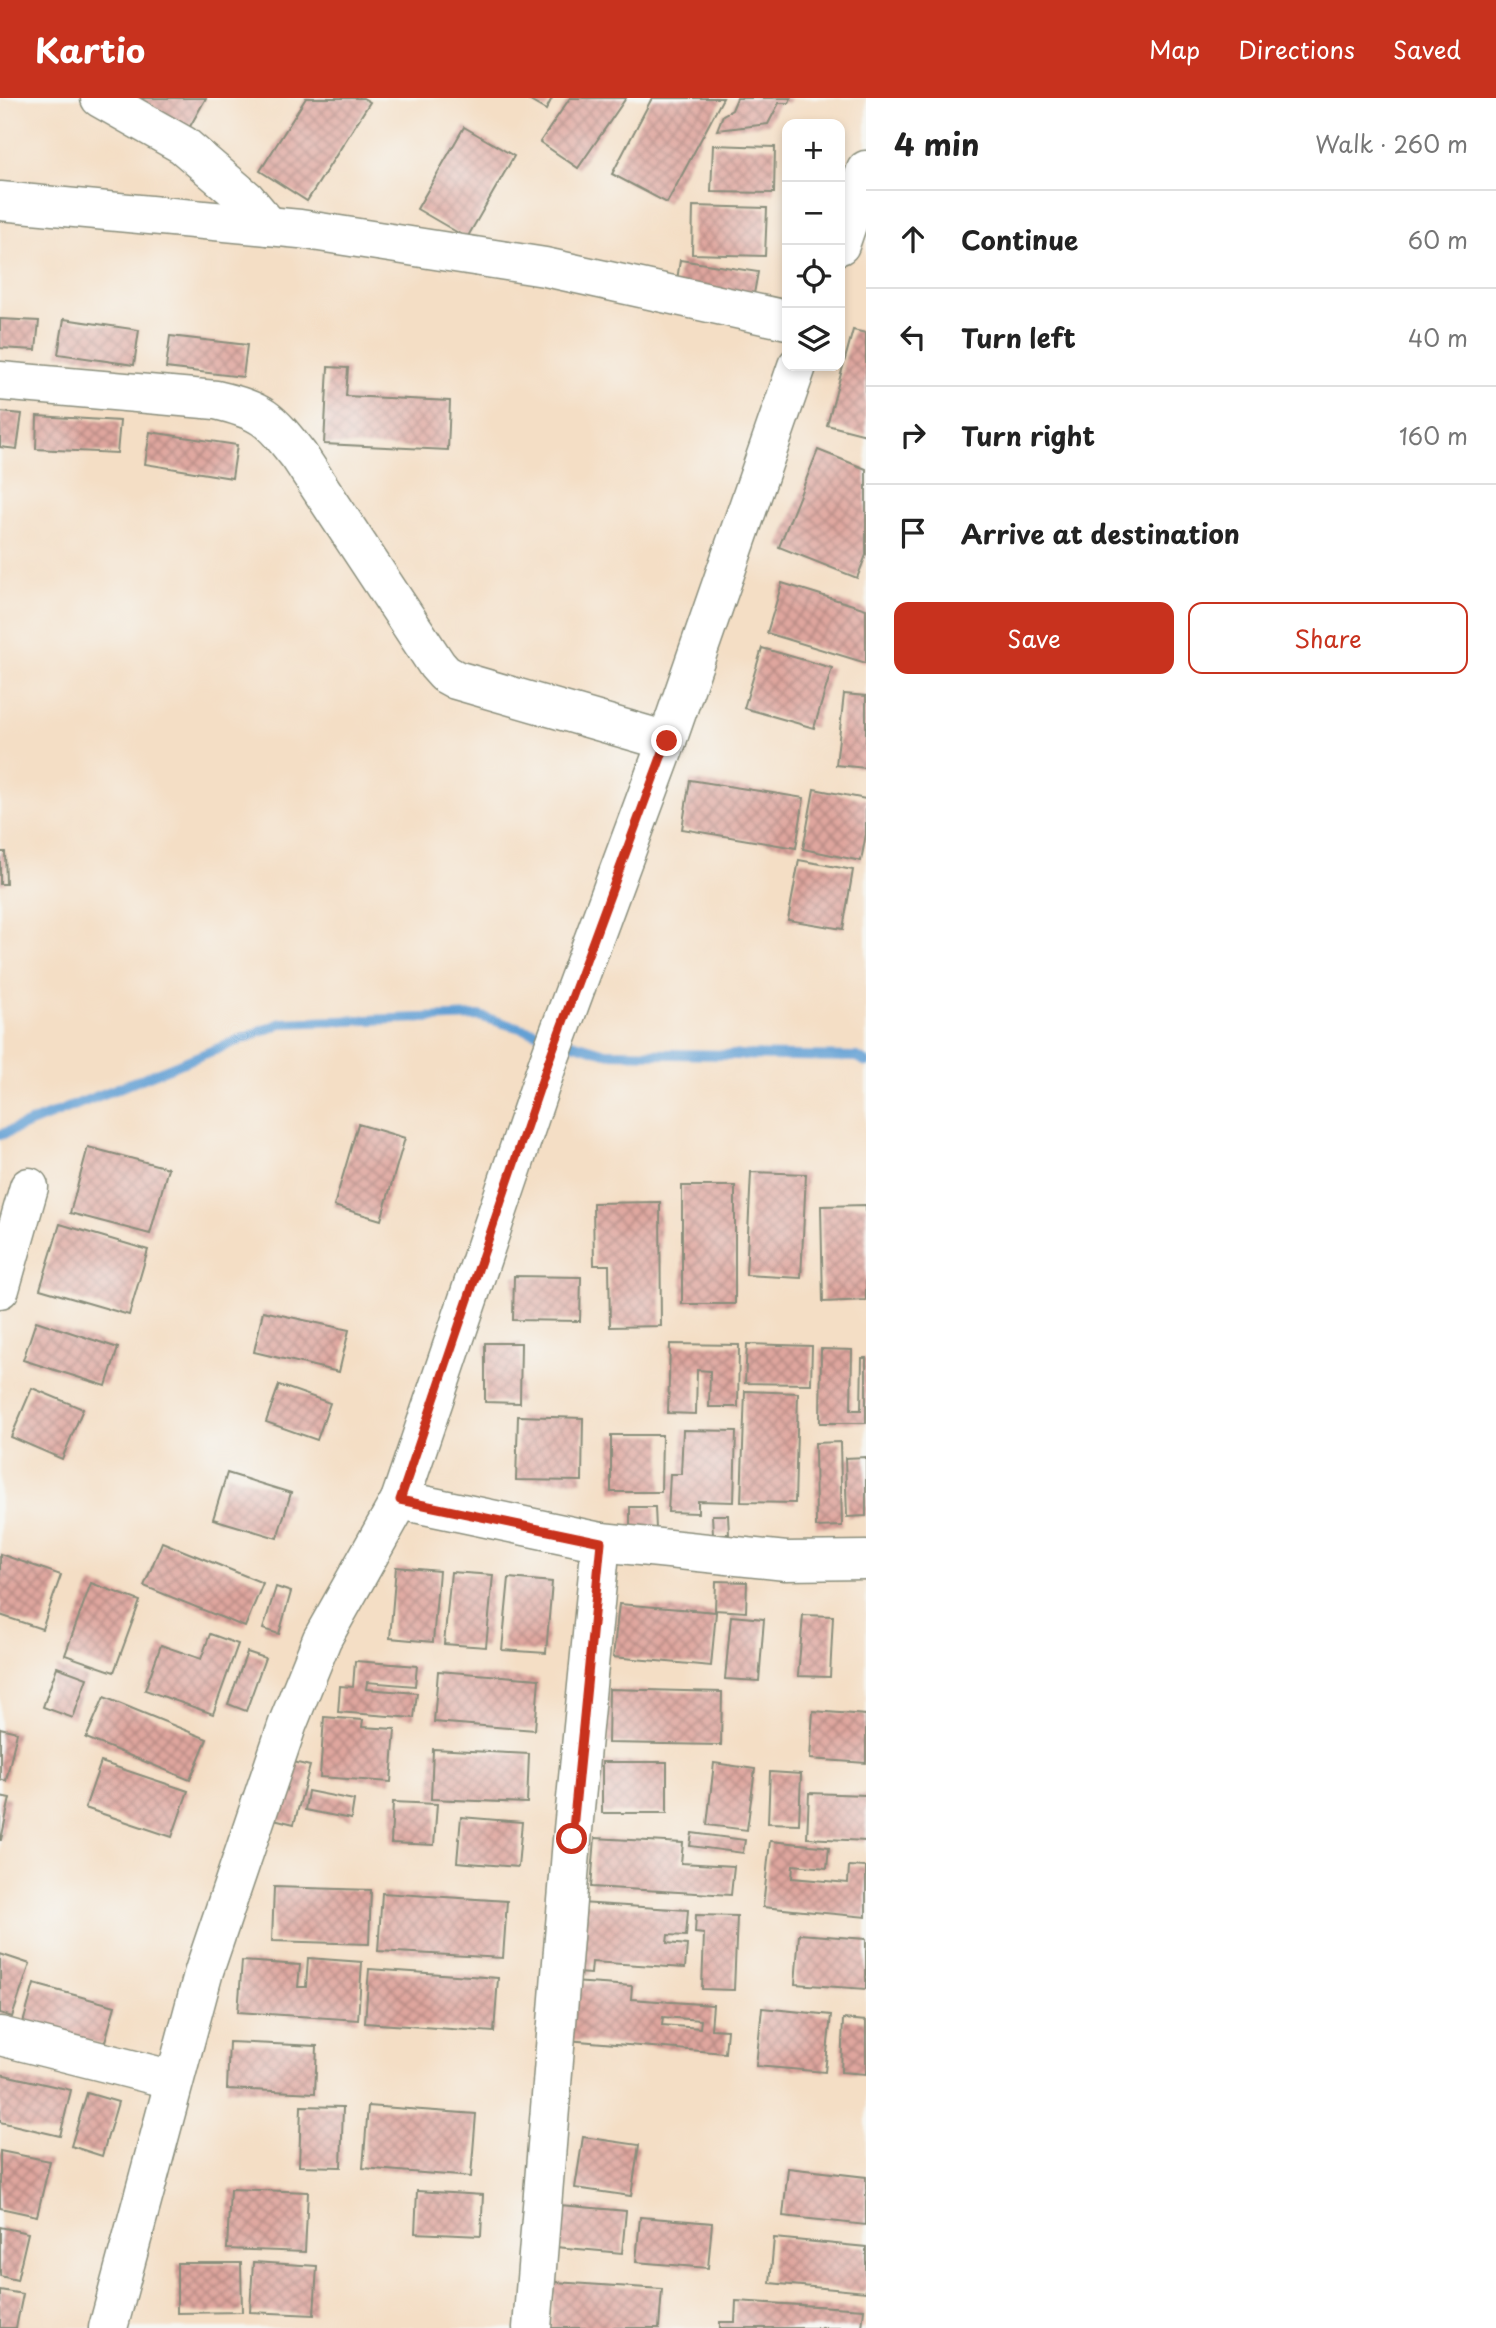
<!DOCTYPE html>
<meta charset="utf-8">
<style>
body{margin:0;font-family:"Playpen Sans",sans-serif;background:#f2f2f2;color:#222}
.controls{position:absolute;right:21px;top:21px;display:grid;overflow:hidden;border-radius:14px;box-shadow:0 4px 10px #0003}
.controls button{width:63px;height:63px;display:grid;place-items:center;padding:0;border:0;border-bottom:2px solid #e0e0e0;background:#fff;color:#222;font:35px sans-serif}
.stop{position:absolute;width:21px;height:21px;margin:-16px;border:5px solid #c8321e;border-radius:50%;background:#fff}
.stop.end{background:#c8321e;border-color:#fff;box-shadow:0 2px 7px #0008}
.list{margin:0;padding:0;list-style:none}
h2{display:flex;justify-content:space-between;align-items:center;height:91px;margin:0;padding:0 28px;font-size:30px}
h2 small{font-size:23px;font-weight:400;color:#767676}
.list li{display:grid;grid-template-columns:46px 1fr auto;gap:21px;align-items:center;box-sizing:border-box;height:98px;padding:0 28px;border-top:2px solid #e0e0e0}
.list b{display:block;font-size:26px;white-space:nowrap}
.list em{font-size:23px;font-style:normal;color:#767676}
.actions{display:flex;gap:14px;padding:21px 28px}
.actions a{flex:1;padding:16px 0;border:2px solid #c8321e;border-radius:14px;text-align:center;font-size:24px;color:#c8321e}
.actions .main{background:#c8321e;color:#fff}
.icon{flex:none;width:38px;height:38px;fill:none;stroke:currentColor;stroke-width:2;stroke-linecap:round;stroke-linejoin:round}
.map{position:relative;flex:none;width:866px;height:2230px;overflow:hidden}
header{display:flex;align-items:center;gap:42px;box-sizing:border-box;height:98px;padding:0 35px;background:#c8321e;color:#fff}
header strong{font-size:33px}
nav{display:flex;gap:38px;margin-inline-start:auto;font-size:24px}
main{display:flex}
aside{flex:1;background:#fff}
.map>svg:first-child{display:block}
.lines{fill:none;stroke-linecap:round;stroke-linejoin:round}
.stream{stroke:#64a0d4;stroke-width:10}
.building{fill:url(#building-cross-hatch);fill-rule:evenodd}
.minor-casing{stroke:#8a8e7c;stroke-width:41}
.minor{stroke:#fff;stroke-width:38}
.route{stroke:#c8321e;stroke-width:9}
</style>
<header>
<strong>Kartio</strong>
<nav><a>Map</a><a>Directions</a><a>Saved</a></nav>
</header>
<main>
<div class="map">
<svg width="866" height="2230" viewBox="0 0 866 2230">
<defs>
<pattern id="building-cross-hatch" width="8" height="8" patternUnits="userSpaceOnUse" patternTransform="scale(1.75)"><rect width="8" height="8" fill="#dfa69e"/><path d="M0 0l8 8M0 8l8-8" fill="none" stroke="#b48882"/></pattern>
</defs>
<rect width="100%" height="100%" fill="#f6f6f2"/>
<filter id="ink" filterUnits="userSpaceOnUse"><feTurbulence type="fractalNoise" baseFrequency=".0143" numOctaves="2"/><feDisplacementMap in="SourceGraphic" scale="14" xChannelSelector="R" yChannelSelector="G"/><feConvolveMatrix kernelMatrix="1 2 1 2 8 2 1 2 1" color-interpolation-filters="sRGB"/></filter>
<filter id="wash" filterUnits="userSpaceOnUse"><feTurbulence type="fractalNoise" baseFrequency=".00686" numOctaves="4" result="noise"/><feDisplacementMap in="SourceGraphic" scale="28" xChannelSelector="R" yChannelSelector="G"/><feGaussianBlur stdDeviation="1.57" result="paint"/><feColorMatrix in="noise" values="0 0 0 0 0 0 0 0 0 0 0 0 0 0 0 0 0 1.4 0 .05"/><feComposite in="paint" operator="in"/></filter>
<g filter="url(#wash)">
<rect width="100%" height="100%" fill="#f4dec5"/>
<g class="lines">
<g class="stream">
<path d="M565,943L606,955L857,959L866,964"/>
<path d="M0,1037L282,925L479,918L551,939"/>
</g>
</g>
<g id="blocks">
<g class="building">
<path d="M136,0H206L188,32Z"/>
<path d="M306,0H363L370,4L307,103L260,73Z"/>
<path d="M525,0H552L546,12Z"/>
<path d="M570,0H626L578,70L540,44Z"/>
<path d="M652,0H723L667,105L612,76Z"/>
<path d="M737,0H791L789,5H779L768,26L717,32L723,17L732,12Z"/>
<path d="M464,29L514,58L467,140L417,111Z"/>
<path d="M713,47L775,49L774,95L711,94Z"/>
<path d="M693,108L767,110L765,158L692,156Z"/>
<path d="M680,162L758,174L753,201L676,189Z"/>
<path d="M0,221L39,223L36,252L0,250Z"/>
<path d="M64,221L139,232L134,267L58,256Z"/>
<path d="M853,232L866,235V337L827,327Z"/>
<path d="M170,238L247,247L243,279L166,270Z"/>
<path d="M328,269L348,270L346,298L450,303L448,352L324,346Z"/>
<path d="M0,314L22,316L17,351L0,349Z"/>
<path d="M37,318L120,323L117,355L36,351Z"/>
<path d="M150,334L237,347L232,380L145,366Z"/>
<path d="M818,352L866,371V457L857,480L779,449Z"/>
<path d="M782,485L866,511V565L767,535Z"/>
<path d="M762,550L832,570L814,630L744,610Z"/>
<path d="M844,596L866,598V670L836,667Z"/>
<path d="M690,682L804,700L796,750L682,731Z"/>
<path d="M814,691L866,701V736L861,763L803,751Z"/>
<path d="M0,754H5L6,786H0Z"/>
<path d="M799,762L853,772L843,831L788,822Z"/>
<path d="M358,1026L405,1040L381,1122L334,1108Z"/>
<path d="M88,1049L168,1070L150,1136L70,1115Z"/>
<path d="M751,1074L806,1076L801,1180L746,1177Z"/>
<rect x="682" y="1088" width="53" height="118"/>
<path d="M660,1104L661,1228L610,1229L609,1167H594L593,1105Z"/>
<path d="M866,1107V1202L823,1204L821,1108Z"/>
<path d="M60,1126L148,1152L129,1217L40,1191Z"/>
<path d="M514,1178L581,1179L580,1223L513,1222Z"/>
<path d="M263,1213L349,1232L339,1274L254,1254Z"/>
<path d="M36,1223L118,1250L106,1288L23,1262Z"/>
<path d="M485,1245H521L520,1305L485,1304Z"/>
<path d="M670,1246L739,1247L738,1309H709L710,1273L697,1272L696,1316L668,1315Z"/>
<path d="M747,1246L812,1248L811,1286L745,1285Z"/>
<path d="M821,1251L852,1252L851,1312H861L862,1260H866V1325H820Z"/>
<path d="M279,1287L330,1305L317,1342L266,1324Z"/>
<path d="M32,1290L83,1311L62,1361L11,1339Z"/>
<path d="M745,1293L798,1295L795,1405L741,1404Z"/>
<path d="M518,1318L583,1320L582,1383L516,1382Z"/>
<path d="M683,1332L736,1333L734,1404L698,1403V1415L668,1414L670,1376H681Z"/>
<path d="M611,1337H662L661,1394H611Z"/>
<path d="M840,1344L842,1428L816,1429L815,1345Z"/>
<path d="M866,1359V1418L847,1419L845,1360Z"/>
<path d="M227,1375L291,1395L277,1440L213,1421Z"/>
<path d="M630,1409H655L656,1431H630Z"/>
<path d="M712,1417H728L729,1436H713Z"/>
<path d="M162,1444L263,1485L245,1529L144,1488Z"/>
<path d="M0,1456L61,1477L42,1531L0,1517Z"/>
<path d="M396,1469L439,1473L433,1544L390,1540Z"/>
<path d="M451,1474L493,1477L486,1549L444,1546Z"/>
<path d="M509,1480L552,1484L546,1555L502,1552Z"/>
<path d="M716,1483L747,1484L746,1514L715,1512Z"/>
<path d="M91,1485L140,1503L114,1574L65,1557Z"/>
<path d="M276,1489L291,1494L279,1536L263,1531Z"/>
<path d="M619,1506L716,1514L711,1568L613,1559Z"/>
<path d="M803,1517L833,1518L830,1579L798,1578Z"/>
<path d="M731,1518L764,1521L759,1583L725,1581Z"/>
<path d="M210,1536L238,1546L213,1616L145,1592L161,1547L201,1561Z"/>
<path d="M247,1554L265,1560L246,1613L228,1606Z"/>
<path d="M355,1563L417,1568L415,1588L367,1584L366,1591L417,1595L414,1620L338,1614L340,1588L353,1589Z"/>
<path d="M57,1569L87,1580L73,1620L43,1609Z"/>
<path d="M438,1573L539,1581L535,1632L434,1624Z"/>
<path d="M609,1591L722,1594L721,1647L608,1645Z"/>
<path d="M104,1599L207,1641L190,1682L86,1640Z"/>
<path d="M813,1613L866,1617V1665L810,1661Z"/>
<path d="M324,1619L363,1622L362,1629L395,1631L391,1684L320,1679Z"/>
<path d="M0,1630L17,1634L6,1683L0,1681Z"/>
<path d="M433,1651L529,1656L527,1705L431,1701Z"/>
<path d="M285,1662L310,1668L294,1726L270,1720Z"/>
<path d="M101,1664L188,1693L172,1739L85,1710Z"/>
<rect x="602" y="1664" width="65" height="51"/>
<path d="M714,1665L755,1671L747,1732L707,1727Z"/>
<path d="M770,1674L801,1676L799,1726L768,1725Z"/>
<path d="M308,1693L354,1702L351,1721L305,1712Z"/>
<path d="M809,1695L866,1697V1743L807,1740Z"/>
<path d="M0,1698L10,1700L1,1742H0Z"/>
<path d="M393,1704L437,1706L434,1747L391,1745Z"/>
<path d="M461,1719L522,1724L518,1769L457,1764Z"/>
<path d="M692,1735L745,1742L743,1755L690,1748Z"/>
<path d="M595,1740L683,1745L681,1765L734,1768L731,1797L591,1789Z"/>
<path d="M770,1743L829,1749L827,1770L793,1767L792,1780L848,1785L849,1768L866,1769V1819L763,1809Z"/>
<path d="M274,1789L371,1792L369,1846L272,1843Z"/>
<path d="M382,1795L507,1803L503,1860L378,1853Z"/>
<path d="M580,1805L688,1812L686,1838L668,1837L667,1845L687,1847L685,1870L592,1864L591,1876L575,1875Z"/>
<path d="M696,1817L737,1818L734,1892L702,1891L704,1836L695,1835Z"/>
<path d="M799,1836L866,1841V1891L795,1886Z"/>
<path d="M0,1856L30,1866L12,1919L0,1915Z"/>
<path d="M308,1860L362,1864L358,1922L238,1914L242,1863L300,1867L298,1889H306Z"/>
<path d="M369,1871L498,1880L494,1934L365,1925Z"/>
<path d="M572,1884L632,1888L631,1901L713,1907L711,1931L727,1932L725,1955L567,1942ZM663,1919L701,1922L700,1930L662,1927Z"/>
<path d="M34,1886L115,1908L104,1947L23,1925Z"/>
<path d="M762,1910L831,1917L825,1974L756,1968Z"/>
<path d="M843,1921L866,1923V1976L841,1974Z"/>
<path d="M229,1944L317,1948L315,1995L227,1991Z"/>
<path d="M0,1976L71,1992L60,2038L0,2024Z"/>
<path d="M87,1995L118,2004L102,2058L71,2048Z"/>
<path d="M301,2008L343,2009L341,2069L299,2068Z"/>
<path d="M368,2008L476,2016L471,2079L363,2070Z"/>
<path d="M583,2039L639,2047L631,2098L575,2090Z"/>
<path d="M0,2053L50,2063L37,2118L0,2110Z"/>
<path d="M788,2070L866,2079V2127L783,2118Z"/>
<path d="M230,2091L308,2094L305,2154L227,2151Z"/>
<path d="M417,2093L483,2097L481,2138L415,2135Z"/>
<path d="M560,2107L626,2113L622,2155L556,2149Z"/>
<path d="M640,2119L712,2125L708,2170L636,2164Z"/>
<path d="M0,2129L28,2135L17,2182L0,2178Z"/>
<path d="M774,2140L866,2149V2194L770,2185Z"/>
<path d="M253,2164L317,2168L314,2217L250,2214Z"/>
<path d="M177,2165H241L242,2214L177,2215Z"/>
<path d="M555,2184L662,2191L659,2230H551Z"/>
<path d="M0,2192L23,2196L16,2230H0Z"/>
<path d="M736,2203L864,2211L862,2230H720V2224H735Z"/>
</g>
</g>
</g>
<g filter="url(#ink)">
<use href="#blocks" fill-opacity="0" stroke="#8a8e7c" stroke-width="2"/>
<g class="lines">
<defs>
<g id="minor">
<path d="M100,0L183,47L246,101L269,128"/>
<path d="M0,103L300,131L545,169L787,222"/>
<path d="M840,147L866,72"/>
<path d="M0,283L216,302C263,313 269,320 299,358L437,567L445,576L456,582L667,643"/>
<path d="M0,1191L29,1089"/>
<path d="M400,1402L601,1444L786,1463L866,1462"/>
<path d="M0,1938L174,1982"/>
<path d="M108,2230L204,1873L288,1625L322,1541L400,1402L549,962L667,643L797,268"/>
<path d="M532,2230L572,1742L601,1444"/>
</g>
</defs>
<use href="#minor" class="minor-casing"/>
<use href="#minor" class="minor"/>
</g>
</g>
<g class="lines" filter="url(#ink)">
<path class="route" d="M572,1741L601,1444L400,1402L549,962L667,643"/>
</g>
</svg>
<div class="controls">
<button>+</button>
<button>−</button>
<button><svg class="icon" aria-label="locate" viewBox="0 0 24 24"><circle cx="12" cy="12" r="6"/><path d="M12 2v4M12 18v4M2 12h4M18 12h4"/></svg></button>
<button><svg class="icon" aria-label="layers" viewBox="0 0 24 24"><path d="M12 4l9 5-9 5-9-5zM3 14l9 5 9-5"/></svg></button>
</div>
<div class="stop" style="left:572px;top:1741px"></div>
<div class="stop end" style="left:667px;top:643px"></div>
</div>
<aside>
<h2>4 min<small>Walk · 260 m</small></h2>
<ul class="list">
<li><svg class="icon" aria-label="ahead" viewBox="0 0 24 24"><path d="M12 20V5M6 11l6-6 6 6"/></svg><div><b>Continue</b></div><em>60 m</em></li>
<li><svg class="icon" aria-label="left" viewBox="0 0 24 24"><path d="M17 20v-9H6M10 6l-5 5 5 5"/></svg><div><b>Turn left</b></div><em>40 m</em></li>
<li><svg class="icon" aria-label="right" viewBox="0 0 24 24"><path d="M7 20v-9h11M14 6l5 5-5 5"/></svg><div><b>Turn right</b></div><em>160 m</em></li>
<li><svg class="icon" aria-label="arrive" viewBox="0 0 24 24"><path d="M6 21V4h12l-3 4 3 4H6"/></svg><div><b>Arrive at destination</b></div></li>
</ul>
<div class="actions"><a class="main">Save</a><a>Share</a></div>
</aside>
</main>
